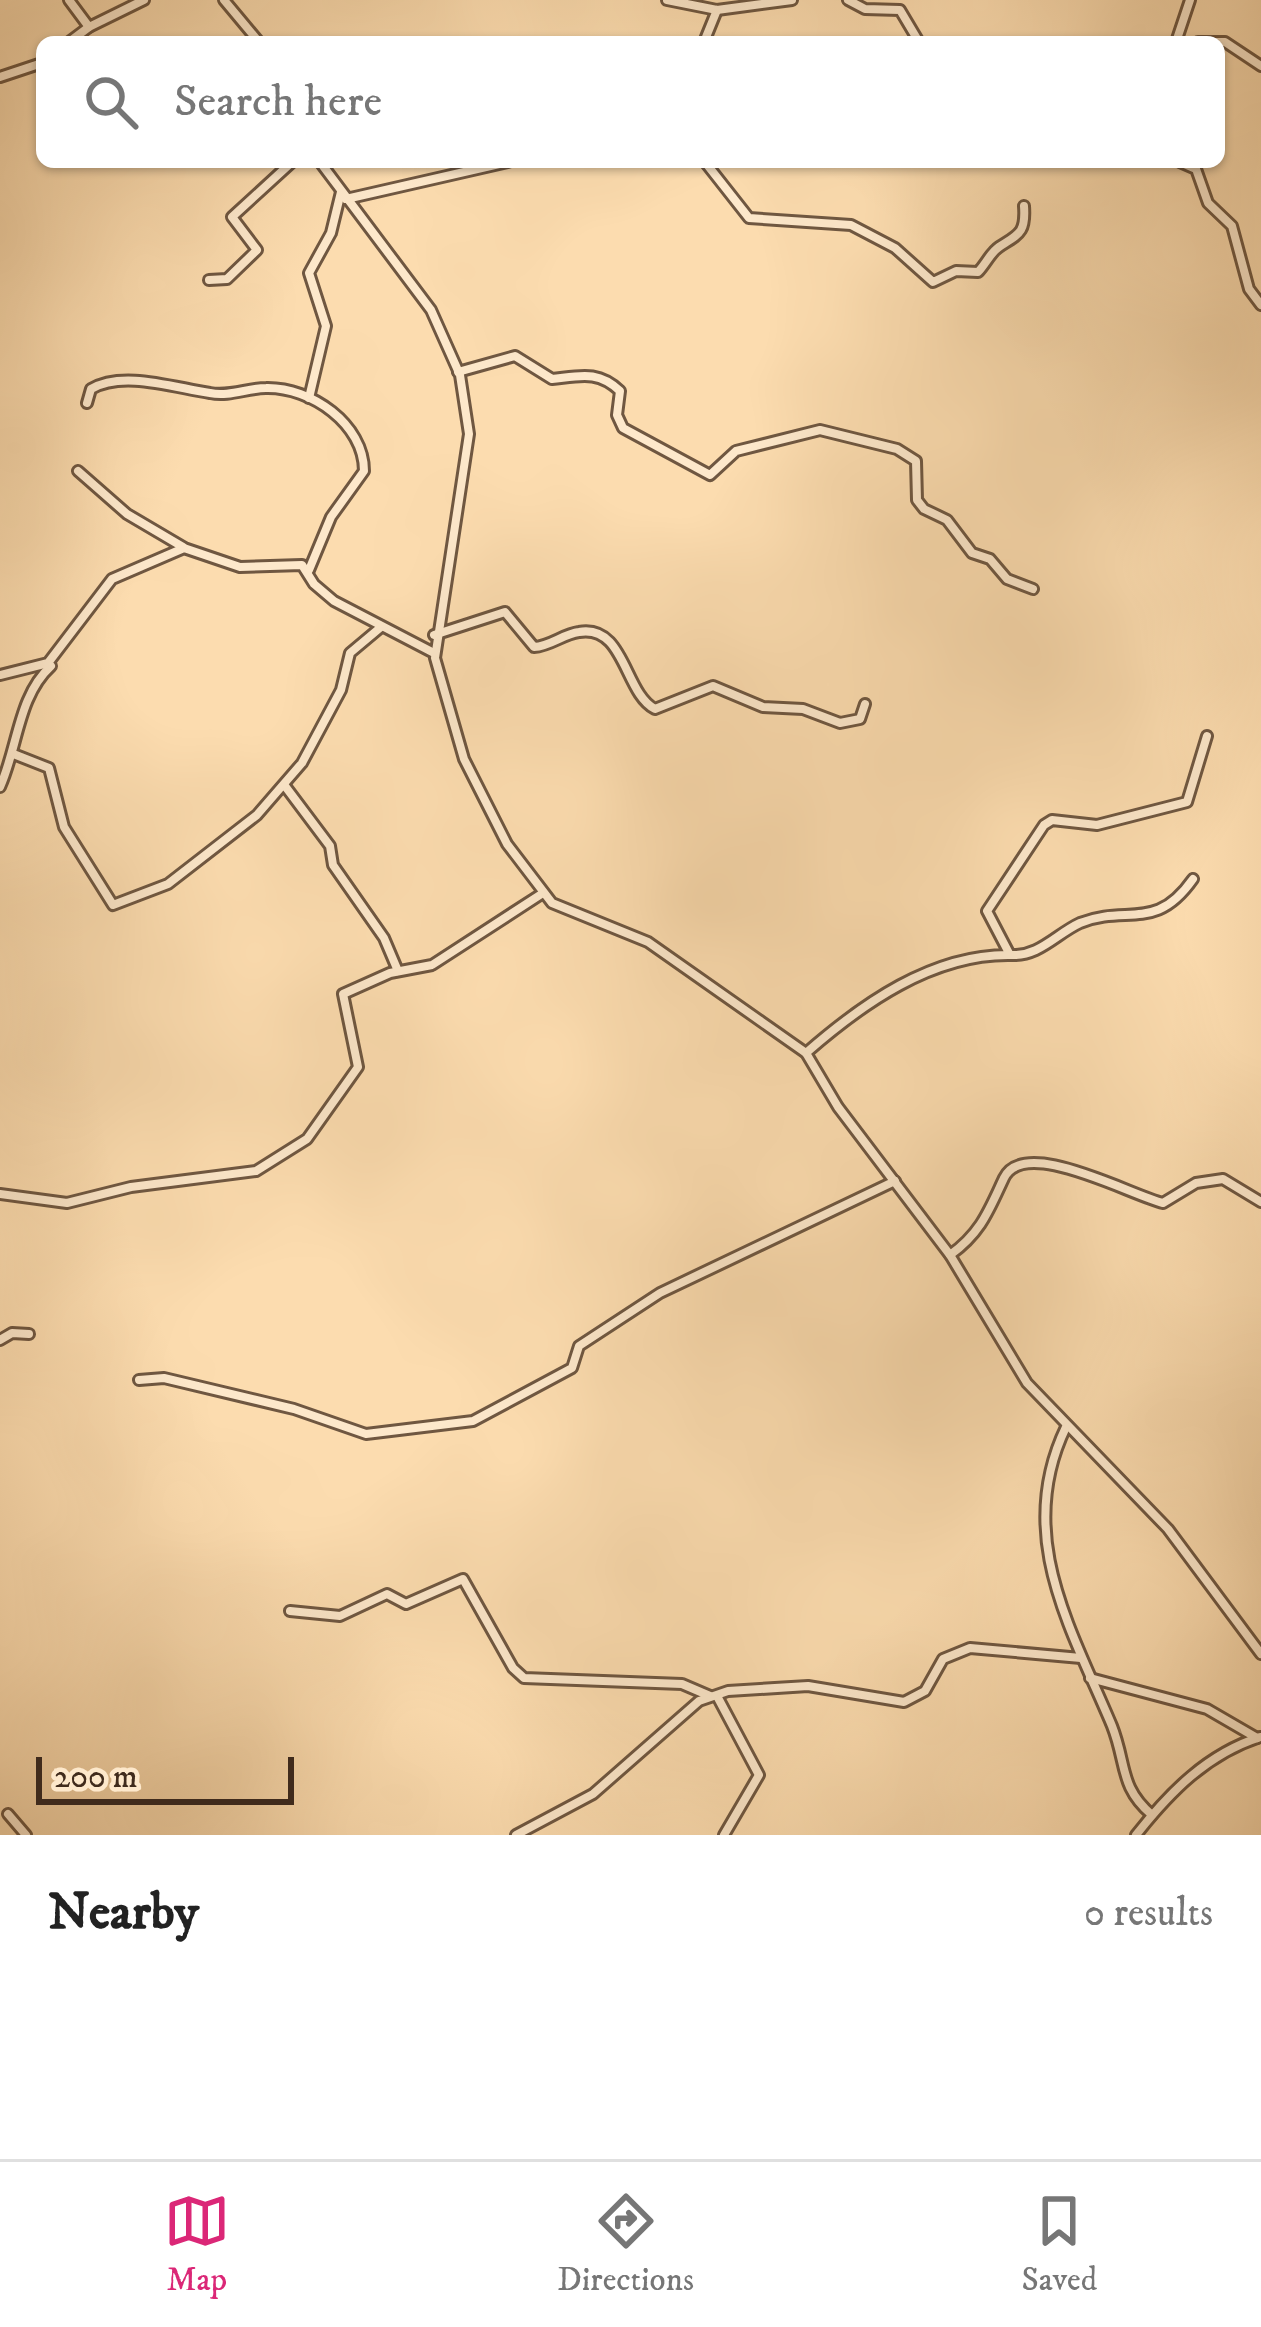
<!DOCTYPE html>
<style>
body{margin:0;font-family:"IM FELL DW Pica",serif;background:#f2f2f2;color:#222}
.scale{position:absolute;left:36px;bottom:30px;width:258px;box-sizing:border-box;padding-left:12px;border:6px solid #402b1c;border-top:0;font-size:33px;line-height:42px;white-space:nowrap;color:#402b1c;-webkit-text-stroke:9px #fde8cb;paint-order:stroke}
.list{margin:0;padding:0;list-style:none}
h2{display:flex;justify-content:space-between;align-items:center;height:156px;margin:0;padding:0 48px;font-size:51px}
h2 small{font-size:39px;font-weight:400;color:#767676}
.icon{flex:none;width:66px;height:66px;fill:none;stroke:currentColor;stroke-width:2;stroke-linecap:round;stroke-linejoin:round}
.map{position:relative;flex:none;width:1261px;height:1835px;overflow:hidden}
.search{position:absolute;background:#fff;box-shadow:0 3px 9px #0004;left:36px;right:36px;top:36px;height:132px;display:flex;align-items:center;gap:30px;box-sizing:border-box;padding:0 42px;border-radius:18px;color:#767676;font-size:45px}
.sheet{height:324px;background:#fff}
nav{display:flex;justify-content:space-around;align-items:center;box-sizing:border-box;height:168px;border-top:3px solid #e0e0e0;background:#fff;font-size:33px;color:#767676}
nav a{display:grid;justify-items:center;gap:6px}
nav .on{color:#db2777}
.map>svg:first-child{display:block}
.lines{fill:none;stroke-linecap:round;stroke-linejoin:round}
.minor-casing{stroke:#6f5741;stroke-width:14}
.minor{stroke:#fde8cb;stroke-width:8}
</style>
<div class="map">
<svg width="1261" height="1835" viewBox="0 0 1261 1835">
<rect width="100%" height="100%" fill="#fcdcaf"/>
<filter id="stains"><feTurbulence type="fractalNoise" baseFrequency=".00167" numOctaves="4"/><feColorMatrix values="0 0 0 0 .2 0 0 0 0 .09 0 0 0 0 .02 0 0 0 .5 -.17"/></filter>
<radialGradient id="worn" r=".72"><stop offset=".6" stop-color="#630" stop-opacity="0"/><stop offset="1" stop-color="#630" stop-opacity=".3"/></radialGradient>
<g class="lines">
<defs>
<g id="minor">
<path d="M69,0L89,27L144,0"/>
<path d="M224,0L259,42"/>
<path d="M667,0L717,10L792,0"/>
<path d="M848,0L865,9L900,10L919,42"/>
<path d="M69,42L89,27"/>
<path d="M704,42L717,10"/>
<path d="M1176,42L1190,0"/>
<path d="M1198,42H1225L1261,66"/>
<path d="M0,77L42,63"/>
<path d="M320,162L431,310L460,375L469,434L435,658L464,759L507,844L552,903L648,942L806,1053L838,1107L950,1255L1027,1383L1168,1529L1261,1654"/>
<path d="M705,162L749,218L851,225L895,248L933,282L956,271L978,272C985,265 991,252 999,247C1019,234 1026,233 1024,206"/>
<path d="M1180,162L1196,169L1208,203L1232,226L1249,289L1261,305"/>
<path d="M346,199L508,162"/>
<path d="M209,280L227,279L257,250L232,217L292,162"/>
<path d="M458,372L515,356L552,379C580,376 598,370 620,391L617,415L623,428L710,475L736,451L820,430L897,449L916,461L917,500L924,509L947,520L972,553L990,559L1007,579L1033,589"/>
<path d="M309,398L326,326L309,273L331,233L341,192"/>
<path d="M87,403L91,389C123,370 175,388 210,393C229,397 248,388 266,388C311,387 364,424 364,471L331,517L309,570"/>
<path d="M78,471L127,514L183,547"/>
<path d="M434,635L505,612L534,647C551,646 563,634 579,632C625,624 624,693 655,709L713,686L763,707L803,709L840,723L860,719L865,704"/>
<path d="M0,675L48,663L112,579L184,548L240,567L302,565L314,584L334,601L434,653"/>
<path d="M16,755L49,768L64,827L113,905L168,884L257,815L302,763L341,690L350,653L381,627"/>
<path d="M285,786L330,846L333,865L384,938L398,971"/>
<path d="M0,787C18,747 18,696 51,666"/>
<path d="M1010,955C1039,957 1056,934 1080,923C1127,904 1155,933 1193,879"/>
<path d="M806,1053C862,1004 932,954 1010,955L987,911L1044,825L1052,820L1097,825L1187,802L1207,736"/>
<path d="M0,1194L67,1203L131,1187L256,1171L307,1139L358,1067L343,994L390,973L432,965L543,893"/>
<path d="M950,1255C981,1233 989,1210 1004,1178C1024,1136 1130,1195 1163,1203L1196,1183L1223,1179L1261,1202"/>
<path d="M0,1340L12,1333L29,1334"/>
<path d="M139,1380L164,1378L294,1409L366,1434L473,1421L572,1368L579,1346L660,1293L895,1181"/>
<path d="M1066,1427C1014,1535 1071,1628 1112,1726C1127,1764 1119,1787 1152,1815"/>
<path d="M290,1611L340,1616L387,1594L406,1604L463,1579L513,1668L524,1678L682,1684L710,1696"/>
<path d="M1090,1678L1207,1709L1257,1738"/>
<path d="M717,1696L759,1775L724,1835"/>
<path d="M8,1814L26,1835"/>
<path d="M516,1835L593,1794L699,1701L728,1691L808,1686L904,1702L925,1691L943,1659L970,1648L1081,1658"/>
<path d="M1136,1835C1170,1792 1207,1754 1260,1737"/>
</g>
</defs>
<use href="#minor" class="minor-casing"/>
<use href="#minor" class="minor"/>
</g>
<rect width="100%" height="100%" filter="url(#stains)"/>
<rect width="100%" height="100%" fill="url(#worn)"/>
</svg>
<div class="scale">200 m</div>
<div class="search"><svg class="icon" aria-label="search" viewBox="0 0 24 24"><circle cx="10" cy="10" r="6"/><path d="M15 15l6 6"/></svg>Search here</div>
</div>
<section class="sheet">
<h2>Nearby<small>0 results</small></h2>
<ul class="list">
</ul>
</section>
<nav>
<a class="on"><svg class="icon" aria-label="map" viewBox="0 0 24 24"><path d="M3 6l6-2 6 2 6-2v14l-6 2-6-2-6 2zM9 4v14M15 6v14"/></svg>Map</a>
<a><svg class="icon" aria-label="directions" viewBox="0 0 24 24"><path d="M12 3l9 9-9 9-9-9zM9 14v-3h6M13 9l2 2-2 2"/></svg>Directions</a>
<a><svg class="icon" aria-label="saved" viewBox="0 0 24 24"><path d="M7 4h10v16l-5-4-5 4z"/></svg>Saved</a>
</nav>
